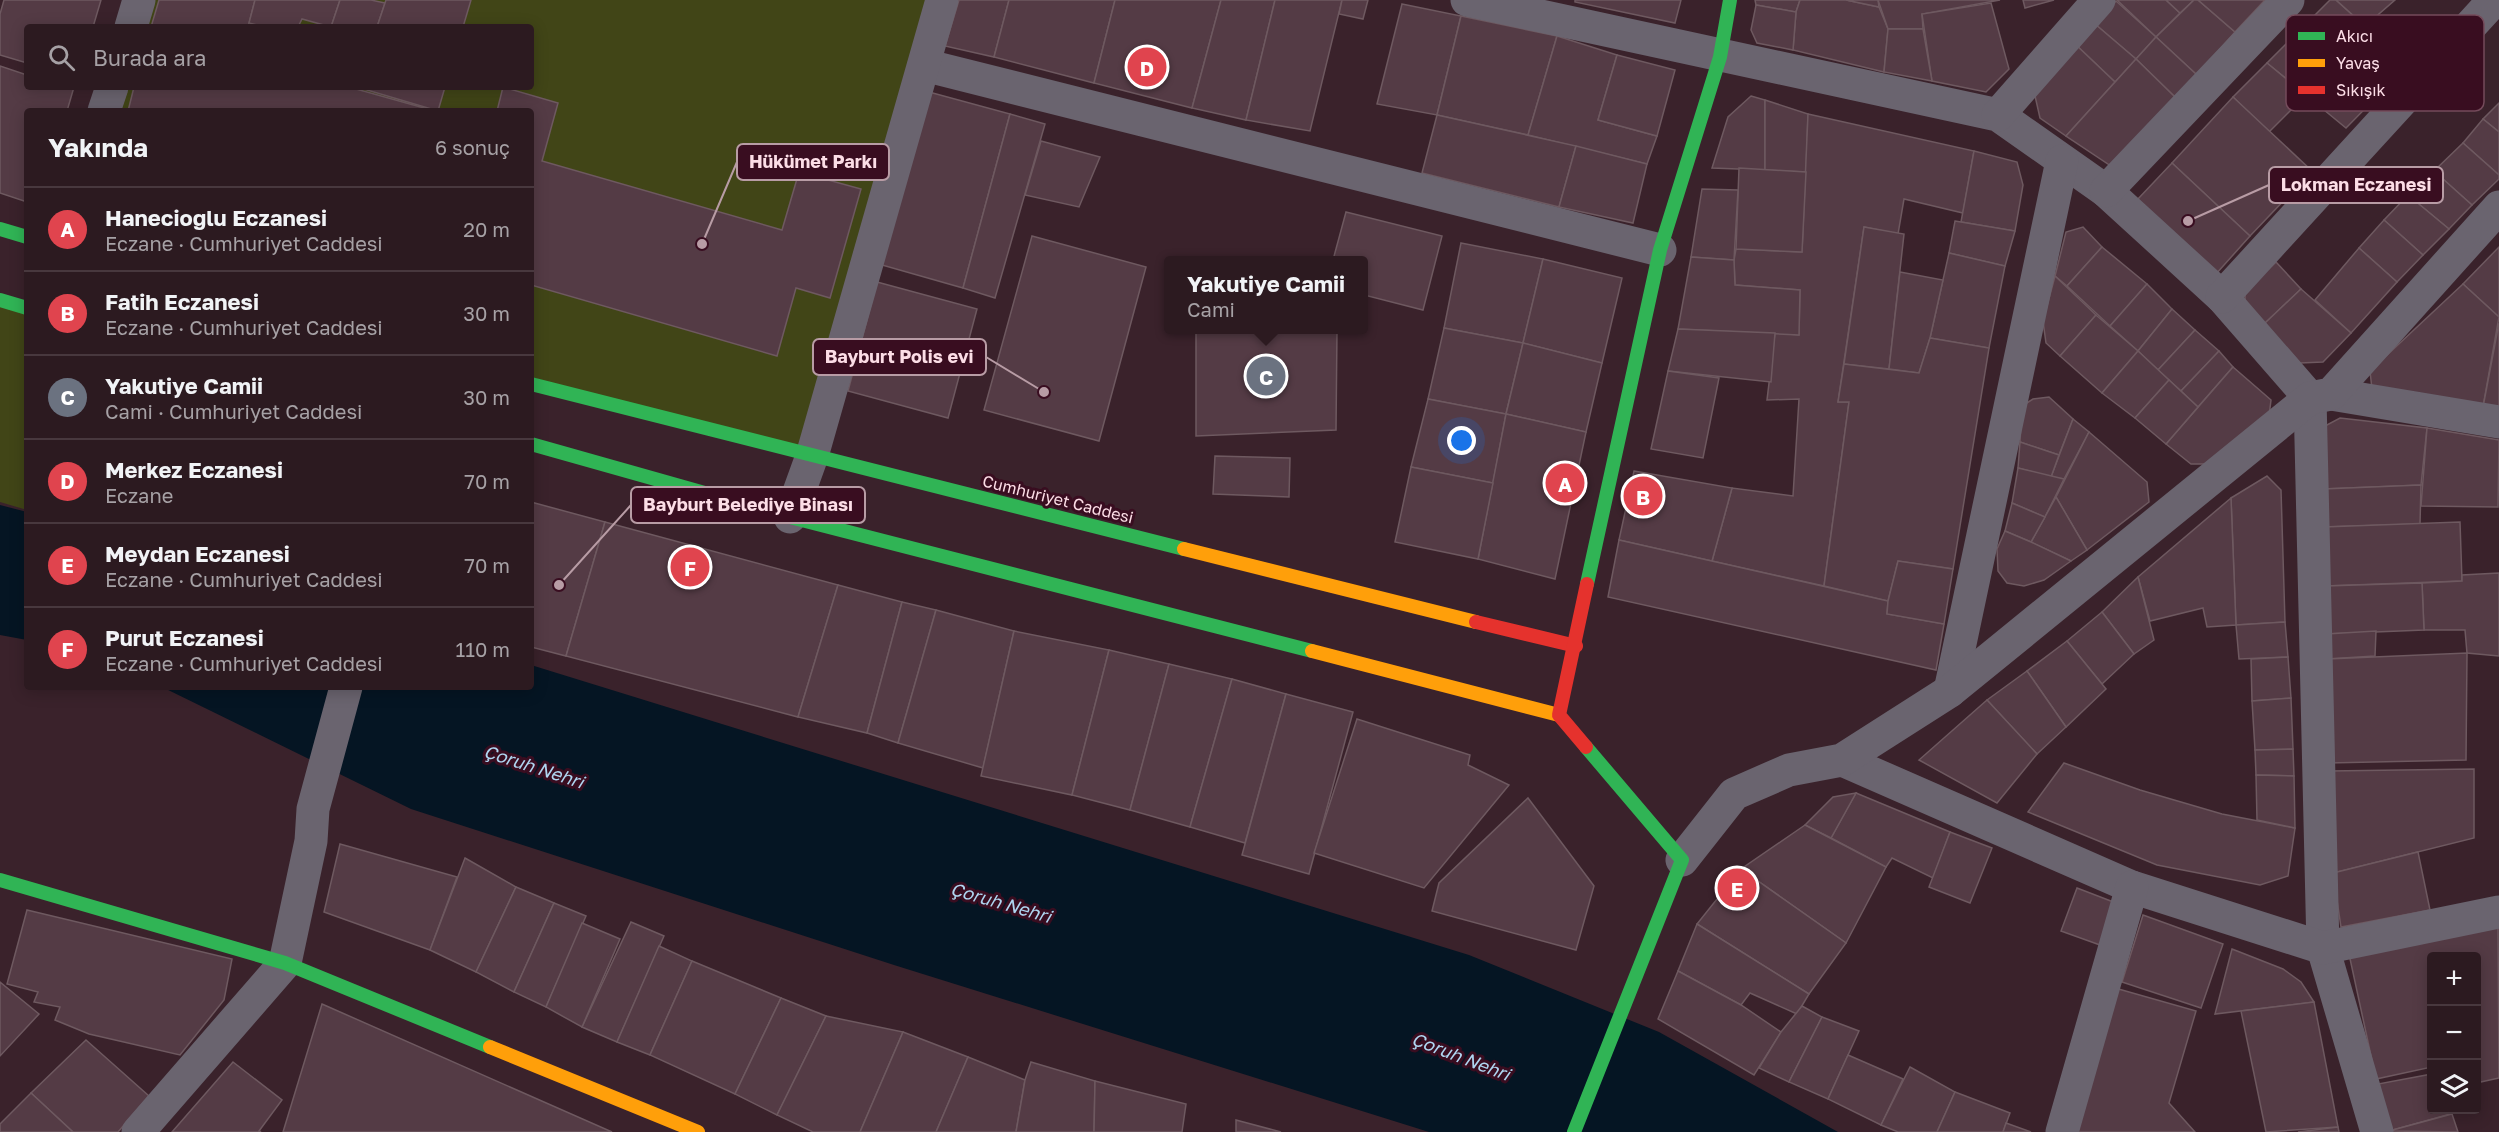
<!DOCTYPE html>
<html lang="tr">
<meta charset="utf-8">
<style>
body{margin:0;font-family:"Golos Text",sans-serif;background:#38272d;color:#f1f3f6}
.controls{position:absolute;right:18px;bottom:18px;display:grid;overflow:hidden;border-radius:6px;box-shadow:0 3px 15px #0003}
.controls button{width:54px;height:54px;display:grid;place-items:center;padding:0;border:0;border-bottom:2px solid #48383e;background:#2c1a20;color:#f1f3f6;font:30px sans-serif}
.you{position:absolute;left:1462px;top:441px;width:21px;height:21px;margin:-15px;border:4px solid #fff;border-radius:50%;background:#1a73e8;box-shadow:0 0 0 9px #1a73e833}
.badge{display:grid;place-items:center;width:39px;height:39px;border-radius:50%;background:#d93025;color:#fff;font-size:20px;font-weight:700}
.pin{position:absolute;translate:-50% -50%;border:3px solid #fff;box-shadow:0 2px 6px #0006}
.popup{position:absolute;left:1164px;top:256px;width:204px;height:78px;box-sizing:border-box;display:grid;place-content:center;border-radius:6px;background:#2c1a20;filter:drop-shadow(0 2px 4px #0005);font-size:20px;white-space:nowrap;color:#a6a1a5}
.popup b{font-size:22px;color:#f1f3f6}
.popup::after{content:'';position:absolute;left:50%;top:100%;margin-left:-12px;border:12px solid transparent;border-top-color:#2c1a20}
.list{margin:0;padding:0;list-style:none}
h2{display:flex;justify-content:space-between;align-items:center;height:78px;margin:0;padding:0 24px;font-size:26px}
h2 small{font-size:20px;font-weight:400;color:#a6a1a5}
.list li{display:grid;grid-template-columns:39px 1fr auto;gap:18px;align-items:center;box-sizing:border-box;height:84px;padding:0 24px;border-top:2px solid #48383e}
.list b{display:block;font-size:22px;white-space:nowrap}
.list p{margin:0;font-size:20px;white-space:nowrap;color:#a6a1a5}
.list em{font-size:20px;font-style:normal;color:#a6a1a5}
.icon{flex:none;width:33px;height:33px;fill:none;stroke:currentColor;stroke-width:2;stroke-linecap:round;stroke-linejoin:round}
.map{position:relative;flex:none;width:2499px;height:1132px;overflow:hidden}
.search{position:absolute;background:#2c1a20;box-shadow:0 3px 15px #0003;left:24px;top:24px;width:510px;height:66px;display:flex;align-items:center;gap:15px;box-sizing:border-box;padding:0 21px;border-radius:6px;color:#a6a1a5;font-size:22px}
.panel{position:absolute;background:#2c1a20;box-shadow:0 3px 15px #0003;left:24px;top:108px;width:510px;height:582px;border-radius:6px}
.map>svg:first-child{display:block}
.green{fill:#414517}
.water{fill:#051523}
.building{fill:#543b45;stroke:#6e5960;stroke-width:1.5}
.lines{fill:none;stroke-linecap:round;stroke-linejoin:round}
.street{stroke:#6a646f;stroke-width:33}
.fast{stroke:#30b455;stroke-width:14}
.slow{stroke:#ff9f0a;stroke-width:14}
.jam{stroke:#e5322d;stroke-width:14}
.labels{text-anchor:middle;dominant-baseline:central;stroke-width:6;stroke-linejoin:round;paint-order:stroke}
.street-label{font-size:16px;fill:#fcdde6;stroke:#390d20}
.water-label{font-size:18px;font-style:italic;fill:#afd6f1;stroke:#390d20}
.key{fill:#390d20;stroke:#744b5b;stroke-width:1.5}
.key-label{font-size:16px;fill:#fcdde6}
.leader{fill:none;stroke:#b89ca5;stroke-width:2}
.callout-dot{fill:#b89ca5;stroke:#390d20;stroke-width:2}
.callout{fill:#390d20;stroke:#b89ca5;stroke-width:2}
.callout-label{font-size:18px;text-anchor:middle;font-weight:bold;fill:#fcdde6}
</style>
<div class="map">
<svg width="2499" height="1132" viewBox="0 0 2499 1132">
<rect width="100%" height="100%" fill="#3a222b"/>
<g class="green">
<path d="M134,0H942L812,456L531,377V111H102L109,87H531V27H126Z"/>
<path d="M0,302L27,309V510L0,502Z"/>
</g>
<g class="water">
<path d="M0,505L27,512V640L0,635Z"/>
<path d="M531,665L1469,955L1659,1032L1838,1132H1429L894,965L411,809L162,687H531Z"/>
</g>
<g class="building">
<path d="M4,0H101L93,27H27V63L0,55V14Z"/>
<path d="M159,0H255L248,27H151Z"/>
<path d="M255,0H340L331,27L302,19L298,27H266L249,23Z"/>
<path d="M340,0H371L385,3L377,27H331Z"/>
<path d="M386,0H471L463,27H377Z"/>
<path d="M959,0H1009L994,57L945,46Z"/>
<path d="M1009,0H1115L1094,83L994,57Z"/>
<path d="M1115,0H1221L1192,108L1094,83Z"/>
<path d="M1221,0H1275L1246,120L1192,108Z"/>
<path d="M1275,0H1342L1310,131L1246,120Z"/>
<path d="M1342,0H1368L1363,19L1339,14Z"/>
<path d="M1575,0H1681L1675,23L1575,2Z"/>
<path d="M1755,0H1800L1796,12L1756,5Z"/>
<path d="M1800,0H1846L1879,7L1888,29L1884,72L1793,50L1796,12Z"/>
<path d="M1846,0H1878L1879,7Z"/>
<path d="M1878,0H2000L1922,14L1923,29H1888Z"/>
<path d="M2023,0H2054L2025,8Z"/>
<path d="M2117,0H2166L2180,13L2156,37Z"/>
<path d="M2166,0H2194L2180,13Z"/>
<path d="M2194,0H2198L2235,32L2197,75L2156,37Z"/>
<path d="M2198,0H2265L2235,32Z"/>
<path d="M2330,0H2336L2408,65L2346,128L2267,63Z"/>
<path d="M2336,0H2395L2365,26Z"/>
<path d="M2116,1L2156,37L2136,59L2095,24Z"/>
<path d="M1991,3L2009,69L1986,92L1932,81L1922,14Z"/>
<path d="M1402,4L1461,16L1437,115L1377,104Z"/>
<path d="M1756,5L1796,12L1793,50L1757,43L1751,30Z"/>
<path d="M1461,16L1557,36L1528,135L1437,115Z"/>
<path d="M2095,24L2136,59L2115,82L2074,43Z"/>
<path d="M1888,29H1923L1932,81L1884,72Z"/>
<path d="M1557,36L1617,55L1598,120L1657,136L1647,164L1528,135Z"/>
<path d="M2156,37L2197,75L2176,98L2136,59Z"/>
<path d="M2074,43L2115,82L2066,136L2040,118L2033,87Z"/>
<path d="M1617,55L1675,70L1657,136L1598,120Z"/>
<path d="M2136,59L2176,98L2111,166L2066,136Z"/>
<path d="M2267,63L2306,95L2269,132L2233,97Z"/>
<path d="M0,66L27,75V87H74L67,111H27V202L0,193Z"/>
<path d="M134,87H349L435,111H128Z"/>
<path d="M357,87H445L438,111Z"/>
<path d="M503,87L558,103L542,161L782,230L799,172L861,189L830,298L796,288L777,356L531,285V111H497Z"/>
<path d="M929,92L1010,114L963,288L882,265Z"/>
<path d="M1751,96L1765,100V170L1712,168L1728,117Z"/>
<path d="M2233,97L2312,171L2250,236L2172,163Z"/>
<path d="M1765,100L1808,114L1806,172L1765,170Z"/>
<path d="M2499,103V132L2483,119Z"/>
<path d="M1010,114L1045,124L995,298L963,288Z"/>
<path d="M1808,114L1974,151L1963,213L1904,199L1898,234L1864,227L1838,402H1849L1824,586L1712,561L1732,488L1793,496L1799,399L1767,400L1775,333L1799,335L1800,290L1735,285L1734,260L1736,249L1802,252Z"/>
<path d="M1437,115L1576,146L1559,207L1422,173Z"/>
<path d="M2483,119L2499,132V175L2463,143Z"/>
<path d="M1041,141L1100,157L1079,207L1025,195Z"/>
<path d="M2463,143L2499,175V179L2472,205L2434,171Z"/>
<path d="M1576,146L1647,164L1633,223L1559,207Z"/>
<path d="M1974,151L2017,162L2023,185L2015,231L1961,222Z"/>
<path d="M2172,163L2250,236L2216,274L2137,200Z"/>
<path d="M1739,168L1806,172L1802,252L1736,249Z"/>
<path d="M2434,171L2472,205L2449,229L2408,195Z"/>
<path d="M1702,189L1738,190L1734,260L1691,257Z"/>
<path d="M2408,195L2449,229L2423,255L2384,220Z"/>
<path d="M1346,212L1442,236L1423,310L1364,295V260H1333Z"/>
<path d="M2384,220L2423,255L2397,282L2359,248Z"/>
<path d="M1955,221L2015,231L2005,266L1949,253Z"/>
<path d="M1864,227L1904,234L1889,369L1844,364Z"/>
<path d="M2083,227L2102,247L2067,286L2055,276L2066,232Z"/>
<path d="M1032,236L1146,267L1099,441L984,410Z"/>
<path d="M1461,243L1543,259L1523,343L1444,328Z"/>
<path d="M2102,247L2147,284L2110,326L2067,286Z"/>
<path d="M2499,247V317L2463,284Z"/>
<path d="M2359,248L2397,282L2351,333L2315,300Z"/>
<path d="M1949,253L2005,266L1989,348L1930,338Z"/>
<path d="M1691,257L1734,260L1735,285L1800,290L1799,335L1678,329Z"/>
<path d="M1543,259L1622,278L1602,363L1523,343Z"/>
<path d="M2276,262L2301,289L2264,324L2245,303V291Z"/>
<path d="M1900,272L1943,280L1930,338L1919,373L1889,369Z"/>
<path d="M2055,276L2096,315L2060,356L2046,343L2043,321Z"/>
<path d="M877,282L977,309L948,418L848,391Z"/>
<path d="M2147,284L2172,309L2138,351L2110,326Z"/>
<path d="M2463,284L2499,317L2483,407L2372,389L2370,371Z"/>
<path d="M2301,289L2351,333L2323,362L2300,363L2264,324Z"/>
<path d="M2172,309L2195,330L2158,370L2138,351Z"/>
<path d="M2096,315L2138,351L2102,393L2060,356Z"/>
<path d="M2499,323V409L2483,407Z"/>
<path d="M1444,328L1523,343L1506,414L1428,399Z"/>
<path d="M1678,329L1775,333L1771,382L1668,371Z"/>
<path d="M1196,330H1337L1336,430L1196,436Z"/>
<path d="M2195,330L2219,351L2181,391L2158,370Z"/>
<path d="M1930,338L1989,348L1953,569L1898,561L1888,601L1824,586L1849,402H1838L1844,364L1919,373Z"/>
<path d="M1523,343L1602,363L1586,432L1506,414Z"/>
<path d="M2138,351L2169,380L2135,418L2102,393Z"/>
<path d="M2219,351L2233,367L2198,407L2181,391Z"/>
<path d="M2233,367L2271,400L2269,416L2205,464H2191L2166,444Z"/>
<path d="M1668,371L1719,378L1703,458L1651,449Z"/>
<path d="M2169,380L2198,407L2166,444L2135,418Z"/>
<path d="M2049,397L2073,419L2059,455L2020,442L2022,406L2033,399Z"/>
<path d="M1428,399L1506,414L1493,483L1411,467Z"/>
<path d="M1506,414L1586,432L1555,579L1478,559Z"/>
<path d="M2340,418L2427,428L2421,485L2323,489L2325,426Z"/>
<path d="M2073,419L2089,432L2064,479L2051,477Z"/>
<path d="M2427,428L2499,440L2498,507L2421,506Z"/>
<path d="M2089,432L2147,482L2149,502L2087,550L2056,497Z"/>
<path d="M2020,442L2059,455L2051,477L2018,468Z"/>
<path d="M1215,456L1290,458L1289,497L1213,494Z"/>
<path d="M1411,467L1493,483L1478,559L1395,542Z"/>
<path d="M2018,468L2064,479L2045,517L2012,503Z"/>
<path d="M1634,471L1732,488L1712,561L1619,540Z"/>
<path d="M2267,476L2281,490L2285,622L2236,625L2231,498Z"/>
<path d="M2421,485L2420,524L2323,527V489Z"/>
<path d="M2056,497L2087,550L2071,561L2031,542Z"/>
<path d="M2231,498L2236,625L2207,627L2203,608L2150,621L2138,577Z"/>
<path d="M531,502L605,522L566,656L531,647Z"/>
<path d="M2012,503L2045,517L2031,542L2005,531Z"/>
<path d="M605,522L838,585L798,717L566,656Z"/>
<path d="M2460,522L2462,581L2325,586L2323,527Z"/>
<path d="M2005,531L2031,542L2071,561L2044,580L2024,586L2007,583L1998,571L1997,549Z"/>
<path d="M1619,540L1888,601L1887,614L1944,624L1936,670L1608,597Z"/>
<path d="M1898,561L1953,569L1944,624L1887,614L1888,601Z"/>
<path d="M2499,573V656L2467,653L2465,630H2424L2422,583L2462,581V575Z"/>
<path d="M2138,577L2154,640L2134,654L2102,612Z"/>
<path d="M2422,583L2424,630L2326,634L2325,586Z"/>
<path d="M838,585L902,602L867,733L798,717Z"/>
<path d="M902,602L936,610L898,743L867,733Z"/>
<path d="M936,610L1014,631L983,768L898,743Z"/>
<path d="M2102,612L2134,654L2102,684L2067,641Z"/>
<path d="M2285,622L2288,657L2239,659L2236,625Z"/>
<path d="M1014,631L1109,650L1072,795L981,776Z"/>
<path d="M2376,631L2375,656L2327,659L2326,634Z"/>
<path d="M2067,641L2106,689L2066,727L2027,671Z"/>
<path d="M1109,650L1169,664L1130,810L1072,795Z"/>
<path d="M2467,653L2466,760L2328,763L2327,659Z"/>
<path d="M2288,657L2291,698L2252,701L2251,659Z"/>
<path d="M1169,664L1232,679L1190,827L1130,810Z"/>
<path d="M2027,671L2066,727L2037,754L1987,700Z"/>
<path d="M1232,679L1286,694L1245,843L1190,827Z"/>
<path d="M1286,694L1353,712L1309,874L1242,855Z"/>
<path d="M2291,698L2293,749L2255,750L2252,701Z"/>
<path d="M1987,700L2037,754L1997,803L1919,760Z"/>
<path d="M1357,719L1470,755L1468,765L1509,785L1424,888L1314,853Z"/>
<path d="M2293,749L2294,776L2256,775L2255,750Z"/>
<path d="M2064,763L2140,790L2222,814L2295,828L2288,876L2260,885L2157,865L2028,812Z"/>
<path d="M2474,769V838L2333,873L2329,771Z"/>
<path d="M2256,775L2294,776L2295,828L2257,820Z"/>
<path d="M1856,793L1950,832L1933,878L1892,858L1886,867L1831,838Z"/>
<path d="M1856,793L1831,838L1805,825L1833,797Z"/>
<path d="M1528,798L1594,886L1576,950L1432,911L1439,883Z"/>
<path d="M1805,825L1886,867L1846,943L1741,869Z"/>
<path d="M1950,832L1992,848L1970,903L1929,887Z"/>
<path d="M340,844L457,877L430,950L324,912Z"/>
<path d="M2418,852L2430,910L2341,927L2333,873Z"/>
<path d="M465,858L516,887L476,972L430,950Z"/>
<path d="M1741,869L1846,943L1809,994L1697,924Z"/>
<path d="M516,887L554,903L514,992L476,972Z"/>
<path d="M2077,888L2116,903L2100,945L2061,931Z"/>
<path d="M554,903L586,916L546,1007L514,992Z"/>
<path d="M27,910L232,959L224,1000L180,1055L89,1034L55,1020L60,1007L34,1002L38,992L7,984Z"/>
<path d="M2143,915L2223,944L2201,1008L2122,982Z"/>
<path d="M631,922L664,936L617,1042L582,1027Z"/>
<path d="M582,923L620,939L582,1027L546,1007Z"/>
<path d="M1697,924L1809,994L1797,1014L1750,993L1741,1005L1678,971Z"/>
<path d="M2498,924L2499,1078L2476,1083V956H2432V1067L2376,1079L2349,954Z"/>
<path d="M659,946L692,961L650,1055L617,1042Z"/>
<path d="M2232,949L2283,969L2301,982L2314,1002L2215,1014Z"/>
<path d="M692,961L781,998L735,1094L650,1055Z"/>
<path d="M1678,971L1741,1005L1781,1032L1754,1075L1658,1019Z"/>
<path d="M0,982L39,1014L0,1056Z"/>
<path d="M2115,988L2196,1011L2169,1103L2195,1132H2078Z"/>
<path d="M781,998L826,1016L777,1115L735,1094Z"/>
<path d="M2314,1002L2338,1127L2266,1132L2241,1011Z"/>
<path d="M322,1004L612,1132H283Z"/>
<path d="M1802,1006L1822,1017L1789,1082L1759,1068L1781,1032Z"/>
<path d="M826,1016L903,1032L860,1132H813L777,1115Z"/>
<path d="M1822,1017L1859,1031L1828,1099L1789,1082Z"/>
<path d="M903,1032L968,1057L936,1132H860Z"/>
<path d="M86,1040L149,1096L118,1132H73L31,1093Z"/>
<path d="M1848,1055L1903,1079L1881,1125L1828,1099Z"/>
<path d="M968,1057L1025,1080L1016,1132H936Z"/>
<path d="M233,1062L282,1100L259,1131L261,1132H172Z"/>
<path d="M1031,1062L1095,1081L1094,1132H1016L1025,1080Z"/>
<path d="M1910,1067L1955,1092L1937,1132H1898L1881,1125Z"/>
<path d="M2432,1074V1110H2465L2389,1131L2378,1084Z"/>
<path d="M1095,1081L1186,1104L1182,1132H1094Z"/>
<path d="M1955,1092L2010,1113L2003,1132H1937Z"/>
<path d="M31,1093L73,1132H0V1124Z"/>
<path d="M2452,1114L2458,1132L2389,1131Z"/>
<path d="M1236,1120L1281,1132H1236Z"/>
<path d="M2006,1123L2031,1132H2003Z"/>
<path d="M2338,1127L2339,1132H2298Z"/>
</g>
<g class="lines">
<g class="street">
<path d="M1467,0L1998,115L2106,191L2222,297L2310,398L2323,948L2377,1132"/>
<path d="M131,27L139,0"/>
<path d="M924,65L1660,250"/>
<path d="M104,111L112,87"/>
<path d="M1998,115L2099,0"/>
<path d="M2106,191L2288,0"/>
<path d="M2222,297L2494,0"/>
<path d="M2331,394L2499,422"/>
<path d="M790,517L812,456L942,0"/>
<path d="M1950,691L2062,161"/>
<path d="M1842,760L2132,887L2323,948L2499,912"/>
<path d="M1682,860L1734,794L1789,770L1842,760L1950,691L2310,398L2331,394L2499,207"/>
<path d="M138,1132L285,963L311,841L313,809L346,687"/>
<path d="M2062,1132L2132,887"/>
</g>
<g class="fast">
<path d="M0,229L27,237"/>
<path d="M0,300L27,308"/>
<path d="M531,384L1184,549"/>
<path d="M531,444L790,517L1312,651"/>
<path d="M1587,584L1660,250L1720,57L1730,0"/>
<path d="M0,880L285,963L490,1047"/>
<path d="M1574,1132L1682,860L1586,747"/>
</g>
<g class="slow">
<path d="M1184,549L1476,622"/>
<path d="M1312,651L1559,715"/>
<path d="M490,1047L698,1132"/>
</g>
<g class="jam">
<path d="M1476,622L1576,646"/>
<path d="M1586,747L1559,715L1587,584"/>
</g>
</g>
<g class="labels">
<g class="street-label">
<text transform="translate(1058 499) rotate(14)">Cumhuriyet Caddesi</text>
</g>
<g class="water-label">
<text transform="translate(534 766) rotate(18)">Çoruh Nehri</text>
<text transform="translate(1001 902) rotate(16)">Çoruh Nehri</text>
<text transform="translate(1461 1056) rotate(21)">Çoruh Nehri</text>
</g>
</g>
<rect x="2286" y="15" width="198" height="96" rx="9" class="key"/>
<rect x="2298" y="32" width="27" height="8" fill="#30b455"/>
<rect x="2298" y="59" width="27" height="8" fill="#ff9f0a"/>
<rect x="2298" y="86" width="27" height="8" fill="#e5322d"/>
<g class="key-label">
<text x="2336" y="42">Akıcı</text>
<text x="2336" y="69">Yavaş</text>
<text x="2336" y="96">Sıkışık</text>
</g>
<path class="leader" d="M702 244L737 162M2188 221L2269 185M1044 392L986 357M559 585L631 505"/>
<g class="callout-dot">
<circle cx="702" cy="244" r="6"/>
<circle cx="2188" cy="221" r="6"/>
<circle cx="1044" cy="392" r="6"/>
<circle cx="559" cy="585" r="6"/>
</g>
<g class="callout">
<rect x="737" y="144" width="152" height="36" rx="6"/>
<rect x="2269" y="167" width="174" height="36" rx="6"/>
<rect x="813" y="339" width="173" height="36" rx="6"/>
<rect x="631" y="487" width="234" height="36" rx="6"/>
</g>
<g class="callout-label">
<text x="813" y="168">Hükümet Parkı</text>
<text x="2356" y="191">Lokman Eczanesi</text>
<text x="899" y="363">Bayburt Polis evi</text>
<text x="748" y="511">Bayburt Belediye Binası</text>
</g>
</svg>
<div class="controls">
<button>+</button>
<button>−</button>
<button><svg class="icon" aria-label="layers" viewBox="0 0 24 24"><path d="M12 4l9 5-9 5-9-5zM3 14l9 5 9-5"/></svg></button>
</div>
<div class="you"></div>
<div class="pin badge" style="left:1565px;top:483px;background:#e0444e">A</div>
<div class="pin badge" style="left:1643px;top:496px;background:#e0444e">B</div>
<div class="pin badge" style="left:1266px;top:376px;background:#6b7280">C</div>
<div class="popup"><b>Yakutiye Camii</b>Cami</div>
<div class="pin badge" style="left:1147px;top:67px;background:#e0444e">D</div>
<div class="pin badge" style="left:1737px;top:888px;background:#e0444e">E</div>
<div class="pin badge" style="left:690px;top:567px;background:#e0444e">F</div>
<div class="search"><svg class="icon" aria-label="search" viewBox="0 0 24 24"><circle cx="10" cy="10" r="6"/><path d="M15 15l6 6"/></svg>Burada ara</div>
<section class="panel">
<h2>Yakında<small>6 sonuç</small></h2>
<ul class="list">
<li><span class="badge" style="background:#e0444e">A</span><div><b>Hanecioğlu Eczanesi</b><p>Eczane · Cumhuriyet Caddesi</p></div><em>20 m</em></li>
<li><span class="badge" style="background:#e0444e">B</span><div><b>Fatih Eczanesi</b><p>Eczane · Cumhuriyet Caddesi</p></div><em>30 m</em></li>
<li><span class="badge" style="background:#6b7280">C</span><div><b>Yakutiye Camii</b><p>Cami · Cumhuriyet Caddesi</p></div><em>30 m</em></li>
<li><span class="badge" style="background:#e0444e">D</span><div><b>Merkez Eczanesi</b><p>Eczane</p></div><em>70 m</em></li>
<li><span class="badge" style="background:#e0444e">E</span><div><b>Meydan Eczanesi</b><p>Eczane · Cumhuriyet Caddesi</p></div><em>70 m</em></li>
<li><span class="badge" style="background:#e0444e">F</span><div><b>Purut Eczanesi</b><p>Eczane · Cumhuriyet Caddesi</p></div><em>110 m</em></li>
</ul>
</section>
</div>
